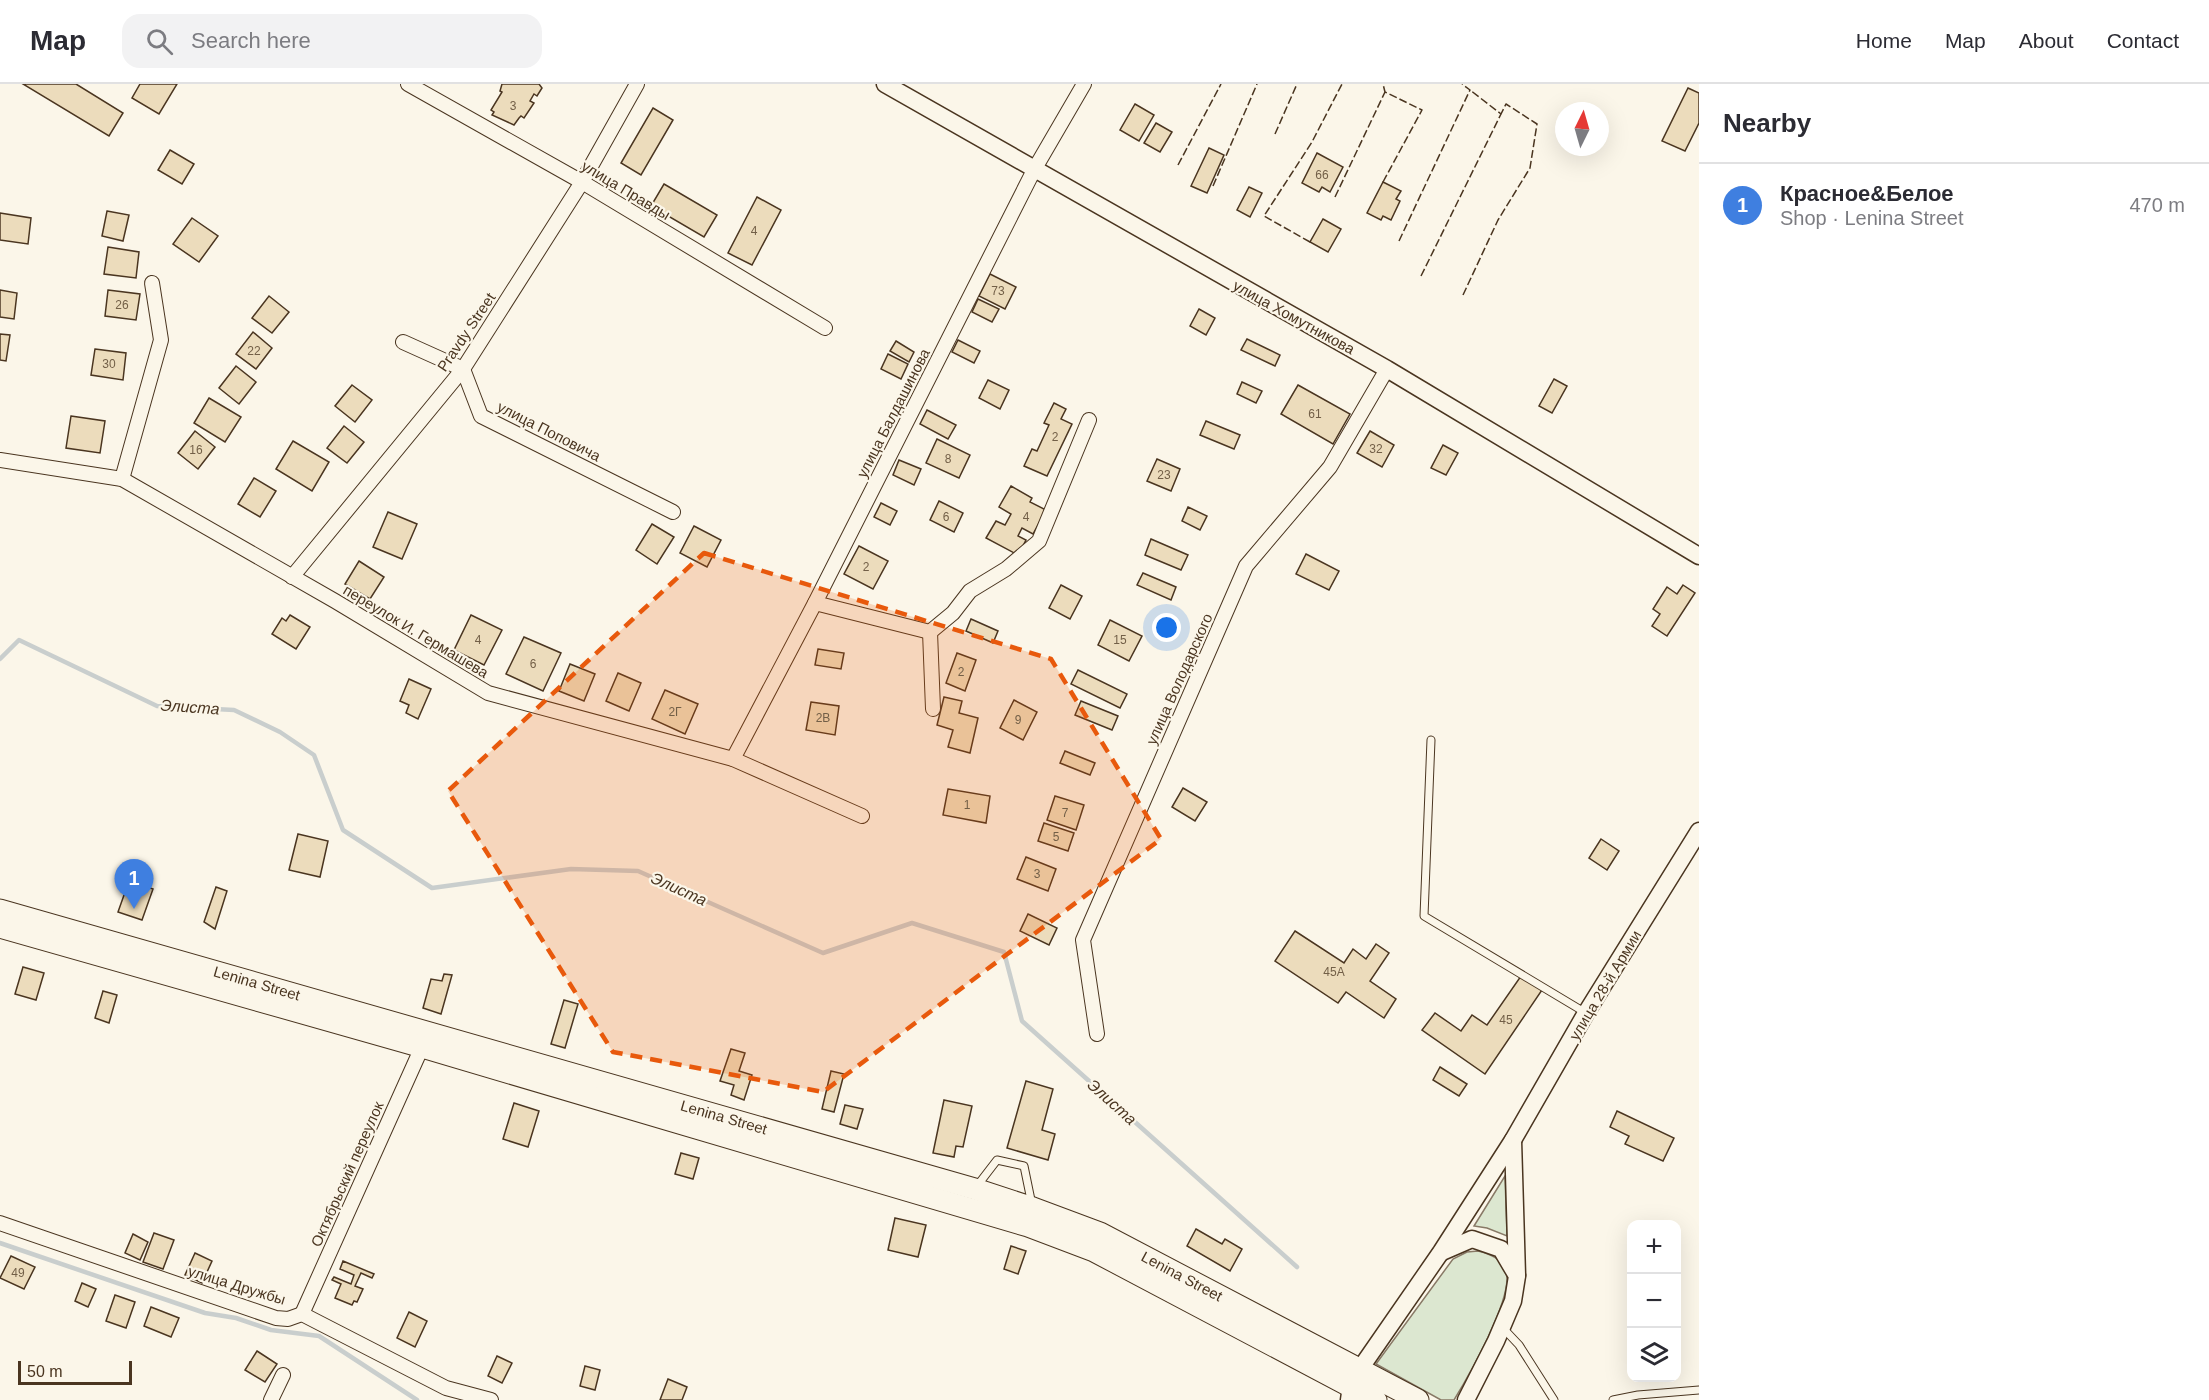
<!DOCTYPE html>
<meta charset="utf-8">
<style>
body{margin:0;font-family:Helvetica,sans-serif;background:#f2f2f3;color:#2b2b33}
.controls{position:absolute;right:18px;bottom:18px;display:grid;overflow:hidden;border-radius:12px;box-shadow:0 6px 24px #0002}
.controls button{width:54px;height:54px;display:grid;place-items:center;padding:0;border:0;border-bottom:2px solid #e1e1e2;background:#fff;color:#2b2b33;font:30px sans-serif}
.compass{position:absolute;left:1555px;top:18px;width:54px;height:54px;border-radius:50%;background:#fff;box-shadow:0 6px 24px #0002;rotate:5deg}
.scale{position:absolute;left:18px;bottom:15px;width:114px;box-sizing:border-box;padding-left:6px;border:3px solid #4a3520;border-top:0;font-size:16px;line-height:21px;white-space:nowrap;color:#4a3520;-webkit-text-stroke:4px #fbf6e9;paint-order:stroke}
.you{position:absolute;left:1167px;top:544px;width:21px;height:21px;margin:-15px;border:4px solid #fff;border-radius:50%;background:#1a73e8;box-shadow:0 0 0 9px #1a73e833}
.badge{display:grid;place-items:center;width:39px;height:39px;border-radius:50%;background:#111827;color:#fff;font-size:20px;font-weight:700}
.pin{position:absolute;translate:-50% -50px;filter:drop-shadow(0 2px 3px #0008)}
.pin::after{content:'';position:absolute;top:32px;width:21px;height:18px;background:inherit;clip-path:polygon(0 0,100% 0,50% 100%)}
.list{margin:0;padding:0;list-style:none}
h2{display:flex;justify-content:space-between;align-items:center;height:78px;margin:0;padding:0 24px;font-size:26px}
h2 small{font-size:20px;font-weight:400;color:#7c7c81}
.list li{display:grid;grid-template-columns:39px 1fr auto;gap:18px;align-items:center;box-sizing:border-box;height:84px;padding:0 24px;border-top:2px solid #e1e1e2}
.list b{display:block;font-size:22px;white-space:nowrap}
.list p{margin:0;font-size:20px;white-space:nowrap;color:#7c7c81}
.list em{font-size:20px;font-style:normal;color:#7c7c81}
.icon{flex:none;width:33px;height:33px;fill:none;stroke:currentColor;stroke-width:2;stroke-linecap:round;stroke-linejoin:round}
.map{position:relative;flex:none;width:1699px;height:1316px;overflow:hidden}
header{display:flex;align-items:center;gap:36px;box-sizing:border-box;height:84px;padding:0 30px;background:#fff;border-bottom:2px solid #e1e1e2}
header strong{font-size:28px}
nav{display:flex;gap:33px;margin-inline-start:auto;font-size:21px}
.search{width:420px;height:54px;background:#f2f2f3;display:flex;align-items:center;gap:15px;box-sizing:border-box;padding:0 21px;border-radius:18px;color:#7c7c81;font-size:22px}
main{display:flex}
aside{flex:1;background:#fff}
.map>svg:first-child{display:block}
.green{fill:#dce7d0;stroke:#887966;stroke-width:1.5}
.lines{fill:none;stroke-linecap:round;stroke-linejoin:round}
.stream{stroke:#c9cecd;stroke-width:4.5}
.building{fill:#ecdcbc;stroke:#4a3520;stroke-width:1.5}
.service-casing{stroke:#4a3520;stroke-width:9}
.minor-casing{stroke:#4a3520;stroke-width:16}
.tertiary-casing{stroke:#4a3520;stroke-width:19}
.primary-casing{stroke:#4a3520;stroke-width:23}
.service{stroke:#fbf6e9;stroke-width:7}
.minor{stroke:#fbf6e9;stroke-width:14}
.tertiary{stroke:#fbf6e9;stroke-width:16}
.primary{stroke:#fbf6e9;stroke-width:21}
.fence{stroke:#4a3520;stroke-width:1.5;stroke-dasharray:8 3;stroke-linecap:butt}
.marked{fill:#e8590c;fill-opacity:0.2;stroke:#e8590c;stroke-width:4.5;stroke-dasharray:12 8;stroke-linejoin:round}
.labels{text-anchor:middle;dominant-baseline:central;stroke-width:4.5;stroke-linejoin:round;paint-order:stroke}
.number-label{font-size:12px;fill:#725f47}
.street-label{font-size:15px;fill:#4a3520;stroke:#fbf6e9}
.water-label{font-size:16px;font-style:italic;fill:#4a3520;stroke:#fbf6e9}
</style>
<header>
<strong>Map</strong>
<div class="search"><svg class="icon" aria-label="search" viewBox="0 0 24 24"><circle cx="10" cy="10" r="6"/><path d="M15 15l6 6"/></svg>Search here</div>
<nav><a>Home</a><a>Map</a><a>About</a><a>Contact</a></nav>
</header>
<main>
<div class="map">
<svg width="1699" height="1316" viewBox="0 0 1699 1316">
<rect width="100%" height="100%" fill="#fbf6e9"/>
<g class="green">
<path d="M1505,1092L1507,1152L1487,1144L1474,1142Z"/>
<path d="M1478,1167C1491,1170 1502,1175 1506,1188C1514,1213 1468,1293 1454,1316H1441L1376,1280L1453,1175L1467,1168Z"/>
</g>
<g class="lines">
<g class="stream">
<path d="M0,575L19,556L157,622L234,626L280,648L314,671L343,746L432,804L571,785L638,787L823,869L912,839L1004,868L1022,937L1297,1183"/>
<path d="M0,1159L205,1229L236,1234L271,1246L319,1252L417,1316"/>
</g>
</g>
<g class="building">
<path d="M23,0H76L123,29L109,52Z"/>
<path d="M140,0H177L159,30L132,14Z"/>
<path d="M502,0H539L542,4L537,12L534,10L530,17L534,19L524,34L521,32L519,34L514,41L492,31L494,28L491,26L502,8L500,7Z"/>
<path d="M1688,4L1699,9V39L1685,67L1662,57Z"/>
<path d="M1135,20L1154,31L1139,57L1120,46Z"/>
<path d="M653,24L673,36L641,91L621,79Z"/>
<path d="M1156,39L1172,48L1160,68L1144,59Z"/>
<path d="M1209,64L1224,71L1207,109L1191,102Z"/>
<path d="M170,66L194,80L182,100L158,86Z"/>
<path d="M1317,69L1343,83L1330,108L1322,103L1319,108L1302,99Z"/>
<path d="M1383,98L1401,107L1396,115L1400,117L1391,136L1383,132L1381,136L1367,129Z"/>
<path d="M664,100L717,131L704,153L651,122Z"/>
<path d="M1249,103L1262,109L1250,133L1237,126Z"/>
<path d="M757,113L781,126L752,181L728,169Z"/>
<path d="M107,127L129,131L123,157L102,152Z"/>
<path d="M0,129L31,134L28,160L0,156Z"/>
<path d="M192,134L218,152L199,178L173,160Z"/>
<path d="M1323,135L1341,145L1328,168L1310,158Z"/>
<path d="M108,163L139,168L136,194L104,190Z"/>
<path d="M990,190L1016,203L1005,225L979,212Z"/>
<path d="M0,206L17,209L14,235L0,233Z"/>
<path d="M108,206L140,210L136,236L105,232Z"/>
<path d="M269,212L289,228L272,249L252,234Z"/>
<path d="M978,215L999,225L992,238L972,228Z"/>
<path d="M1199,225L1215,234L1206,251L1190,242Z"/>
<path d="M253,248L272,264L256,285L236,270Z"/>
<path d="M0,250L10,251L6,277L0,276Z"/>
<path d="M1247,255L1280,271L1275,282L1241,266Z"/>
<path d="M958,256L980,267L974,279L952,268Z"/>
<path d="M896,257L914,268L909,278L890,267Z"/>
<path d="M95,265L126,269L123,296L91,291Z"/>
<path d="M888,270L908,280L901,295L881,285Z"/>
<path d="M236,282L256,298L239,320L219,304Z"/>
<path d="M1554,295L1567,302L1552,329L1539,322Z"/>
<path d="M988,296L1009,306L1000,325L979,314Z"/>
<path d="M1242,298L1262,307L1256,319L1237,310Z"/>
<path d="M352,301L372,316L355,338L335,322Z"/>
<path d="M1298,301L1350,330L1333,360L1281,330Z"/>
<path d="M209,314L241,333L225,358L194,339Z"/>
<path d="M1054,319L1066,325L1061,335L1072,340L1047,392L1024,382L1032,365L1037,367L1049,341L1044,339Z"/>
<path d="M927,326L956,341L948,355L920,340Z"/>
<path d="M71,332L105,337L100,369L66,364Z"/>
<path d="M1206,337L1240,351L1234,365L1200,351Z"/>
<path d="M344,342L364,358L347,379L327,364Z"/>
<path d="M195,347L215,363L198,385L178,369Z"/>
<path d="M1370,347L1394,361L1382,383L1357,369Z"/>
<path d="M937,355L970,371L959,394L926,379Z"/>
<path d="M293,357L329,378L312,407L276,385Z"/>
<path d="M1443,361L1458,369L1446,391L1431,384Z"/>
<path d="M1157,375L1180,385L1171,407L1147,397Z"/>
<path d="M899,376L921,385L914,401L893,391Z"/>
<path d="M254,394L276,407L260,433L238,420Z"/>
<path d="M1011,402L1032,414L1030,418L1046,426L1033,450L1022,444L1018,452L1026,456L1018,471L986,454L996,437L1005,441L1011,430L999,423Z"/>
<path d="M939,417L963,429L954,448L930,436Z"/>
<path d="M881,419L897,427L890,441L874,433Z"/>
<path d="M1188,423L1207,432L1200,446L1182,437Z"/>
<path d="M388,428L417,440L402,475L373,463Z"/>
<path d="M652,440L674,453L657,480L636,466Z"/>
<path d="M694,442L721,456L707,483L680,469Z"/>
<path d="M1151,455L1188,471L1181,486L1145,471Z"/>
<path d="M859,462L888,477L873,505L844,490Z"/>
<path d="M1306,470L1339,487L1329,506L1296,490Z"/>
<path d="M359,477L384,493L370,515L345,500Z"/>
<path d="M1143,489L1176,503L1171,516L1137,501Z"/>
<path d="M1061,501L1082,512L1070,535L1049,524Z"/>
<path d="M1683,501L1695,509L1667,552L1652,542L1660,530L1653,525L1667,503L1677,510Z"/>
<path d="M290,531L310,543L296,565L272,550L282,534L286,537Z"/>
<path d="M471,531L502,546L484,581L454,566Z"/>
<path d="M971,535L998,547L993,559L966,547Z"/>
<path d="M1110,536L1142,552L1129,577L1098,561Z"/>
<path d="M524,553L561,569L543,607L506,590Z"/>
<path d="M818,565L844,569L841,585L815,581Z"/>
<path d="M957,569L976,576L965,607L946,599Z"/>
<path d="M570,580L595,590L584,617L559,607Z"/>
<path d="M1078,586L1127,610L1120,624L1071,600Z"/>
<path d="M618,589L641,599L629,627L606,617Z"/>
<path d="M409,595L431,605L418,635L406,629L409,621L400,617Z"/>
<path d="M665,606L698,620L685,650L652,635Z"/>
<path d="M944,613L962,617L959,629L978,634L970,669L948,663L953,646L937,641Z"/>
<path d="M1014,616L1037,628L1023,656L1000,644Z"/>
<path d="M1081,617L1118,632L1112,646L1075,631Z"/>
<path d="M811,618L839,622L835,651L806,646Z"/>
<path d="M1065,667L1095,679L1090,691L1060,679Z"/>
<path d="M1183,704L1207,718L1195,737L1172,723Z"/>
<path d="M948,705L990,712L986,739L943,731Z"/>
<path d="M1055,712L1084,721L1076,746L1047,736Z"/>
<path d="M1044,739L1074,749L1068,767L1038,757Z"/>
<path d="M298,750L328,757L320,793L289,786Z"/>
<path d="M1601,755L1619,767L1607,786L1589,774Z"/>
<path d="M1026,773L1056,785L1048,807L1017,795Z"/>
<path d="M129,797L153,805L142,836L118,828Z"/>
<path d="M216,803L227,807L215,845L204,838Z"/>
<path d="M1028,830L1057,844L1049,861L1020,847Z"/>
<path d="M1295,847L1344,879L1353,865L1366,875L1376,860L1389,869L1370,897L1396,915L1384,934L1346,908L1338,919L1275,877Z"/>
<path d="M23,883L44,889L36,916L15,910Z"/>
<path d="M444,890L452,891L441,930L423,924L431,895L442,897Z"/>
<path d="M1521,892L1542,906L1485,990L1422,946L1435,929L1461,947L1472,931L1487,941Z"/>
<path d="M103,907L117,911L109,939L95,934Z"/>
<path d="M564,916L578,920L565,964L551,960Z"/>
<path d="M731,965L745,969L739,987L752,991L744,1016L731,1011L734,1001L720,997Z"/>
<path d="M1440,983L1467,1000L1459,1012L1433,996Z"/>
<path d="M831,987L844,990L834,1028L822,1025Z"/>
<path d="M1026,997L1053,1005L1042,1046L1055,1050L1048,1076L1007,1064Z"/>
<path d="M944,1016L972,1022L963,1063L956,1062L954,1073L933,1069Z"/>
<path d="M514,1019L539,1027L528,1063L503,1055Z"/>
<path d="M845,1021L863,1025L857,1045L840,1040Z"/>
<path d="M1617,1027L1674,1054L1663,1077L1625,1060L1629,1052L1610,1043Z"/>
<path d="M681,1069L699,1074L693,1095L675,1090Z"/>
<path d="M895,1134L926,1141L918,1173L888,1166Z"/>
<path d="M1196,1145L1222,1160L1225,1155L1242,1165L1230,1187L1187,1162Z"/>
<path d="M154,1149L174,1156L163,1185L143,1178Z"/>
<path d="M133,1150L148,1158L140,1176L125,1169Z"/>
<path d="M1011,1162L1026,1167L1018,1190L1004,1185Z"/>
<path d="M195,1169L212,1177L202,1199L185,1191Z"/>
<path d="M11,1172L35,1183L24,1205L0,1194Z"/>
<path d="M343,1177L374,1190L372,1194L361,1189L355,1202L363,1205L357,1218L354,1217L352,1221L335,1214L341,1200L332,1196L334,1193L351,1200L354,1191L340,1185Z"/>
<path d="M82,1199L96,1205L88,1223L75,1217Z"/>
<path d="M115,1211L135,1218L126,1244L106,1237Z"/>
<path d="M151,1223L179,1234L171,1253L144,1242Z"/>
<path d="M409,1228L427,1237L415,1263L397,1254Z"/>
<path d="M257,1267L277,1280L265,1298L245,1286Z"/>
<path d="M497,1272L512,1279L502,1299L488,1292Z"/>
<path d="M585,1282L600,1286L595,1306L580,1302Z"/>
<path d="M668,1295L687,1303L682,1316H660Z"/>
</g>
<g class="lines">
<defs>
<g id="service">
<path d="M1431,656L1424,832L1586,929"/>
<path d="M977,1102L997,1076L1024,1082L1032,1121"/>
<path d="M1502,1243L1519,1261L1554,1316"/>
<path d="M1613,1316L1638,1311L1699,1306"/>
</g>
<g id="minor">
<path d="M408,0L582,98L825,244"/>
<path d="M403,258L463,285L481,332L673,428"/>
<path d="M0,376L122,395L335,517L488,609L733,675L862,732"/>
<path d="M122,395L161,256L152,199"/>
<path d="M292,493L463,285L582,98L637,0"/>
<path d="M815,519L930,548L953,529L970,507L1006,485L1039,457L1089,336"/>
<path d="M930,548L933,625"/>
<path d="M733,675L815,519L1034,86L1084,0"/>
<path d="M1097,950L1083,856L1246,482L1330,383L1387,285"/>
<path d="M0,1139L276,1234L288,1235L302,1230L446,1304L491,1316"/>
<path d="M302,1230L422,963"/>
<path d="M271,1316L283,1291"/>
</g>
<g id="tertiary">
<path d="M885,0L1387,285L1699,472"/>
<path d="M1513,1056L1517,1191"/>
<path d="M1442,1168L1472,1155L1501,1165L1517,1192L1513,1217L1496,1257L1466,1316"/>
<path d="M1349,1316L1351,1302L1360,1285L1441,1168L1513,1056L1586,929L1699,747"/>
</g>
<g id="primary">
<path d="M0,826L975,1105L1033,1124L1100,1149L1418,1316"/>
<path d="M0,843L422,963L1028,1142L1094,1167L1376,1316"/>
</g>
</defs>
<use href="#service" class="service-casing"/>
<use href="#minor" class="minor-casing"/>
<use href="#tertiary" class="tertiary-casing"/>
<use href="#primary" class="primary-casing"/>
<use href="#service" class="service"/>
<use href="#minor" class="minor"/>
<use href="#tertiary" class="tertiary"/>
<use href="#primary" class="primary"/>
<g class="fence">
<path d="M1275,50L1297,0"/>
<path d="M1178,81L1221,0"/>
<path d="M1383,98L1422,26L1385,8L1383,0"/>
<path d="M1213,102L1257,0"/>
<path d="M1335,113L1385,8"/>
<path d="M1399,157L1470,6L1462,0"/>
<path d="M1310,158L1264,132L1312,58L1342,0"/>
<path d="M1421,192L1501,30L1470,6"/>
<path d="M1463,211L1498,136L1530,84L1537,40L1506,20L1501,30"/>
</g>
</g>
<path class="marked" d="M704,469L1051,575L1161,755L823,1008L613,968L448,707Z"/>
<g class="labels">
<g class="number-label">
<text x="513" y="22">3</text>
<text x="1322" y="91">66</text>
<text x="754" y="147">4</text>
<text x="998" y="207">73</text>
<text x="122" y="221">26</text>
<text x="254" y="267">22</text>
<text x="109" y="280">30</text>
<text x="1315" y="330">61</text>
<text x="1055" y="353">2</text>
<text x="1376" y="365">32</text>
<text x="196" y="366">16</text>
<text x="948" y="375">8</text>
<text x="1164" y="391">23</text>
<text x="946" y="433">6</text>
<text x="1026" y="433">4</text>
<text x="866" y="483">2</text>
<text x="478" y="556">4</text>
<text x="1120" y="556">15</text>
<text x="533" y="580">6</text>
<text x="961" y="588">2</text>
<text x="675" y="628">2Г</text>
<text x="823" y="634">2В</text>
<text x="1018" y="636">9</text>
<text x="967" y="721">1</text>
<text x="1065" y="729">7</text>
<text x="1056" y="753">5</text>
<text x="1037" y="790">3</text>
<text x="1334" y="888">45А</text>
<text x="1506" y="936">45</text>
<text x="18" y="1189">49</text>
</g>
<g class="street-label">
<text transform="translate(626 106) rotate(31)">улица Правды</text>
<text transform="translate(1294 233) rotate(29)">улица Хомутникова</text>
<text transform="translate(466 248) rotate(-56)">Pravdy Street</text>
<text transform="translate(893 329) rotate(-63)">улица Балдашинова</text>
<text transform="translate(549 347) rotate(27)">улица Поповича</text>
<text transform="translate(416 547) rotate(31)">переулок И. Гермашева</text>
<text transform="translate(1179 595) rotate(-66)">улица Володарского</text>
<text transform="translate(257 899) rotate(16)">Lenina Street</text>
<text transform="translate(1605 901) rotate(-59)">улица 28-й Армии</text>
<text transform="translate(724 1033) rotate(16)">Lenina Street</text>
<text transform="translate(347 1090) rotate(-66)">Октябрьский переулок</text>
<text transform="translate(1182 1192) rotate(28)">Lenina Street</text>
<text transform="translate(237 1201) rotate(17)">улица Дружбы</text>
</g>
<g class="water-label">
<text transform="translate(190 623) rotate(4)">Элиста</text>
<text transform="translate(679 805) rotate(24)">Элиста</text>
<text transform="translate(1112 1018) rotate(42)">Элиста</text>
</g>
</g>
</svg>
<div class="controls">
<button>+</button>
<button>−</button>
<button><svg class="icon" aria-label="layers" viewBox="0 0 24 24"><path d="M12 4l9 5-9 5-9-5zM3 14l9 5 9-5"/></svg></button>
</div>
<svg class="compass" viewBox="-18 -18 36 36"><path d="M0-13l5 13h-10z" fill="#e53935"/><path d="M0 13l5-13h-10z" fill="#7c7c81"/></svg>
<div class="scale">50 m</div>
<div class="you"></div>
<div class="pin badge" style="left:134px;top:825px;background:#3f7fe0">1</div>
</div>
<aside>
<h2>Nearby<small></small></h2>
<ul class="list">
<li><span class="badge" style="background:#3f7fe0">1</span><div><b>Красное&amp;Белое</b><p>Shop · Lenina Street</p></div><em>470 m</em></li>
</ul>
</aside>
</main>
